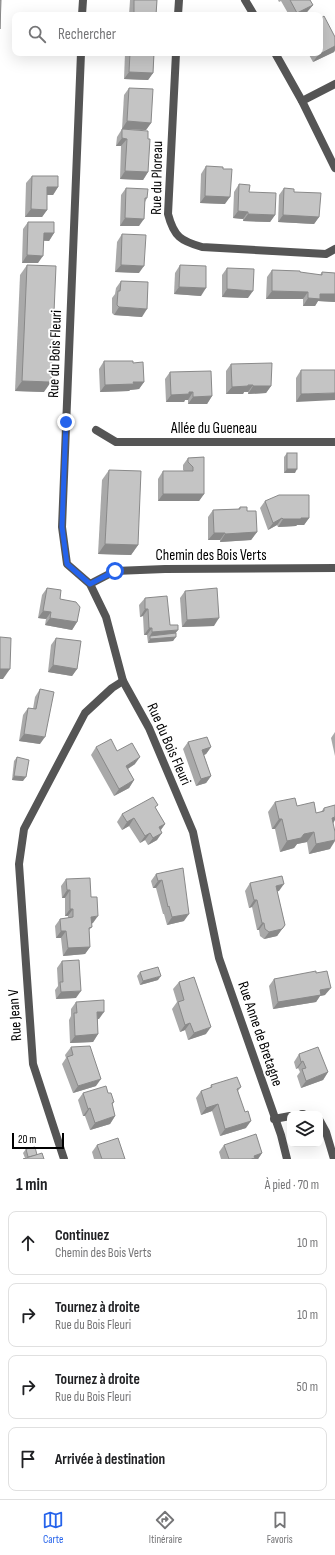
<!DOCTYPE html>
<html lang="fr">
<meta charset="utf-8">
<style>
body{margin:0;font-family:"Sofia Sans Condensed",sans-serif;background:#f2f2f2;color:#202124}
.controls{position:absolute;right:12px;bottom:12px;display:grid;overflow:hidden;border-radius:8px;box-shadow:0 4px 16px #0002}
.controls button{width:36px;height:36px;display:grid;place-items:center;padding:0;border:0;border-bottom:1px solid #e0e0e0;background:#fff;color:#202124;font:20px sans-serif}
.scale{position:absolute;left:12px;bottom:10px;width:52px;box-sizing:border-box;padding-left:4px;border:2px solid #000;border-top:0;font-size:11px;line-height:14px;white-space:nowrap;color:#000;-webkit-text-stroke:3px #fff;paint-order:stroke}
.stop{position:absolute;width:12px;height:12px;margin:-9px;border:3px solid #2563eb;border-radius:50%;background:#fff}
.stop.end{background:#2563eb;border-color:#fff;box-shadow:0 1px 4px #0008}
.list{margin:0;padding:0;list-style:none}
h2{display:flex;justify-content:space-between;align-items:center;height:52px;margin:0;padding:0 16px;font-size:17px}
h2 small{font-size:13px;font-weight:400;color:#757577}
.list li{display:grid;grid-template-columns:26px 1fr auto;gap:12px;align-items:center;box-sizing:border-box;height:64px;margin:0 8px 8px;padding:0 8px;border:1px solid #e0e0e0;border-radius:8px}
.list b{display:block;font-size:15px;white-space:nowrap}
.list p{margin:0;font-size:13px;white-space:nowrap;color:#757577}
.list em{font-size:13px;font-style:normal;color:#757577}
.icon{flex:none;width:22px;height:22px;fill:none;stroke:currentColor;stroke-width:2;stroke-linecap:round;stroke-linejoin:round}
.map{position:relative;flex:none;width:335px;height:1159px;overflow:hidden}
.search{position:absolute;background:#fff;box-shadow:0 4px 16px #0002;left:12px;right:12px;top:12px;height:44px;display:flex;align-items:center;gap:10px;box-sizing:border-box;padding:0 14px;border-radius:8px;color:#757577;font-size:15px}
.sheet{height:340px;background:#fff}
nav{display:flex;justify-content:space-around;align-items:center;box-sizing:border-box;height:56px;border-top:1px solid #e0e0e0;background:#fff;font-size:11px;color:#757577}
nav a{display:grid;justify-items:center;gap:2px}
nav .on{color:#2563eb}
.map>svg:first-child{display:block}
.lines{fill:none;stroke-linecap:round;stroke-linejoin:round}
.minor{stroke:#555;stroke-width:8}
.wall{fill:#a9a9a9}
.shaded-wall{fill:#898989}
.building{fill:#c4c4c4;stroke:#898989}
.route{stroke:#2563eb;stroke-width:5}
.labels{text-anchor:middle;dominant-baseline:central;stroke-width:4;stroke-linejoin:round;paint-order:stroke}
.street-label{font-size:15px;fill:#000;stroke:#fff}
</style>
<div class="map">
<svg width="335" height="1159" viewBox="0 0 335 1159">
<rect width="100%" height="100%" fill="#fff"/>
<g class="lines">
<g class="minor">
<path d="M245,0L254,15"/>
<path d="M82,15L83,0"/>
<path d="M178,15L179,0"/>
<path d="M81,53L62,527L67,564L90,584L106,617L123,681L149,728L193,832L219,958L281,1135L287,1159"/>
<path d="M176,53L168,214C174,237 181,241 202,247L326,254L335,249"/>
<path d="M275,53L302,101L335,168"/>
<path d="M302,101L335,84"/>
<path d="M96,430L116,442H335"/>
<path d="M90,584L115,571L165,569L335,568"/>
<path d="M302,1114H303"/>
<path d="M274,1119L290,1116"/>
<path d="M320,1121L326,1132L334,1159"/>
<path d="M64,1159L33,1064L19,864L24,829L85,713L112,688L123,681"/>
</g>
</g>
<g class="wall">
<path d="M130,0H157L156,15H129Z"/>
<path d="M278,0H310L313,5L307,12L301,15H289L281,1L279,2Z"/>
<path d="M335,37V50L334,52L313,62L308,53H320Z"/>
<path d="M125,53H154L153,73L148,80L124,79Z"/>
<path d="M129,88L151,123L146,130L122,129L124,95Z"/>
<path d="M122,129L148,139V172L143,180L120,179L121,146H116L117,137Z"/>
<path d="M206,166L223,169L225,204L200,203L201,174Z"/>
<path d="M32,176L58,187L53,195H47V210L42,217H25L26,183Z"/>
<path d="M239,184L249,192L275,215L270,222L243,221V219L233,218L234,192Z"/>
<path d="M126,188L147,198L145,202L139,226H120L121,195Z"/>
<path d="M284,188L294,192L319,217L314,224L278,222L279,195Z"/>
<path d="M28,222L54,233L49,241H44L38,263H22L23,229Z"/>
<path d="M122,234L139,273L115,272L117,242Z"/>
<path d="M27,265L44,392L15,391L20,275Z"/>
<path d="M180,265L201,296L174,294L175,273Z"/>
<path d="M227,268L248,298L222,297V275Z"/>
<path d="M272,270L320,275L322,272L335,273V302L318,301L315,306H303V299H266L267,277Z"/>
<path d="M121,281L142,317L114,315L112,313V298L115,294L116,288Z"/>
<path d="M104,361L133,363L144,382L139,389L130,390L129,391L100,392L99,369Z"/>
<path d="M231,364L271,386L266,393L248,394V392H244L243,394H226V371Z"/>
<path d="M301,370H335L296,402V378Z"/>
<path d="M170,372L212,396L207,404H188V400H185L184,402H166L165,379Z"/>
<path d="M287,453L295,473H284V457Z"/>
<path d="M204,457V494L199,501H158V479L163,471H184L183,470V465L188,458Z"/>
<path d="M109,470L138,545L131,555L98,554L102,480Z"/>
<path d="M265,501L309,518L304,525H297L296,526L278,527L277,525L268,530L260,508Z"/>
<path d="M240,507L247,511L257,532L251,540L220,542V540H208V517L213,510L238,509Z"/>
<path d="M47,588L60,599L77,622L72,630L45,625L46,619L38,618L42,595Z"/>
<path d="M185,591L214,626L182,627L180,598Z"/>
<path d="M145,598L170,625L176,633L173,641L148,643L147,635H144L143,616L140,617L139,605Z"/>
<path d="M56,638L77,669L72,676L48,672L51,645Z"/>
<path d="M40,689V744L19,741L23,715L28,708L33,709L35,697Z"/>
<path d="M335,732V756L331,738Z"/>
<path d="M188,742L211,747L206,754L204,755L211,776L206,783L196,786L183,749Z"/>
<path d="M96,747L117,751L135,764L128,769L134,780L129,788L114,796L91,755Z"/>
<path d="M17,757L23,781L12,780L14,761Z"/>
<path d="M275,802L297,806L316,813L321,812L324,808L333,823L330,849L309,854L307,842L297,844L294,848L280,852L275,829H272L268,812Z"/>
<path d="M155,808L165,824L161,830L157,840L148,845L145,840L140,843L129,826L122,830L117,822L122,814Z"/>
<path d="M183,868L184,921L167,925L164,914H163L156,888H153L151,881L156,874Z"/>
<path d="M66,879L93,923L91,924L92,927L89,930L90,947L85,954L63,956L61,938H56L55,926L60,919L68,918V916H65V898H62L61,886Z"/>
<path d="M250,883L279,891H277L285,925L277,936L264,939L260,936L259,930H257L252,907L249,908L245,891Z"/>
<path d="M62,961L76,998L56,999L55,990L58,986L57,968Z"/>
<path d="M140,972L158,980L140,985L137,976Z"/>
<path d="M316,973L325,995L320,996L316,1002L273,1009L269,986L274,979Z"/>
<path d="M179,982L206,1034L188,1040L185,1030L180,1032L172,1009L177,1002L173,989Z"/>
<path d="M76,1002L99,1019H98V1034L93,1042L70,1043L69,1020L71,1016V1009Z"/>
<path d="M71,1047L96,1086L73,1093L62,1064L66,1058L65,1055Z"/>
<path d="M299,1054L328,1072L323,1080L301,1088L297,1076L300,1072L298,1068L296,1069L294,1062Z"/>
<path d="M211,1085L241,1087L238,1091L246,1128L220,1136L212,1111L201,1115L196,1098L201,1091L210,1088Z"/>
<path d="M83,1093H108L114,1102L112,1105L115,1116L110,1124L90,1130L85,1116H83L78,1100Z"/>
<path d="M97,1145L125,1159H94L92,1152Z"/>
<path d="M224,1145L262,1153L258,1159H221L219,1152Z"/>
<path d="M26,1149L37,1155L25,1158L23,1153Z"/>
</g>
<g class="shaded-wall">
<path d="M313,5L307,12L301,15H295L297,13Z"/>
<path d="M335,46V50L334,52L313,62L318,55Z"/>
<path d="M129,72L153,73L148,80L124,79Z"/>
<path d="M127,121L151,123L146,130L122,129Z"/>
<path d="M122,138L127,139L121,146H116Z"/>
<path d="M125,171L148,172L143,180L120,179Z"/>
<path d="M47,187H58L53,195H42Z"/>
<path d="M205,196L230,197L225,204L200,203Z"/>
<path d="M31,209L47,210L42,217H25Z"/>
<path d="M238,211L248,212L243,219L233,218Z"/>
<path d="M248,214L275,215L270,222L243,221Z"/>
<path d="M283,215L319,217L314,224L278,222Z"/>
<path d="M125,218L144,219L139,226H120Z"/>
<path d="M44,233H54L49,241L39,240Z"/>
<path d="M27,255L43,256L38,263H22Z"/>
<path d="M121,265L144,266L139,273L115,272Z"/>
<path d="M179,287L206,288L201,296L174,294Z"/>
<path d="M227,289L253,291L248,298L222,297Z"/>
<path d="M272,291L308,292L303,299H266Z"/>
<path d="M320,294H335V302L318,301L315,306H303L308,298Z"/>
<path d="M119,307L147,309L142,317L114,315Z"/>
<path d="M22,381L51,382L44,392L15,391Z"/>
<path d="M133,382H144L139,389L130,390L129,391L100,392L105,385Z"/>
<path d="M253,385L248,392H244L243,394H226L232,387Z"/>
<path d="M253,386H271L266,393L248,394Z"/>
<path d="M189,392H193L188,400H185L184,402H166L171,395Z"/>
<path d="M335,393V400L296,402L301,394Z"/>
<path d="M212,396L207,404H188L193,397Z"/>
<path d="M287,469H297L295,473H284Z"/>
<path d="M163,494H204L199,501H158Z"/>
<path d="M282,518L277,525L268,530L273,523Z"/>
<path d="M301,518H309L304,525H297L296,526L278,527L283,519Z"/>
<path d="M257,532L251,540L220,542L225,534Z"/>
<path d="M214,533H225L220,540H208Z"/>
<path d="M105,544L138,545L131,555L98,554Z"/>
<path d="M145,609H148L143,616L140,617Z"/>
<path d="M43,611L51,612L46,619L38,618Z"/>
<path d="M50,618L77,622L72,630L45,625Z"/>
<path d="M219,618L214,626L182,627L187,620Z"/>
<path d="M149,628H152L147,635H144Z"/>
<path d="M178,630L173,637H176L173,641L148,643L150,639V636L152,632Z"/>
<path d="M53,665L77,669L72,676L48,672Z"/>
<path d="M0,669H10L3,679H0Z"/>
<path d="M24,734L45,737L40,744L19,741Z"/>
<path d="M211,747L206,754L197,758L202,750Z"/>
<path d="M140,757L135,764L121,773L126,766Z"/>
<path d="M14,776L26,777L23,781L12,780Z"/>
<path d="M211,776L206,783L196,786L201,779Z"/>
<path d="M134,780L129,788L114,796L119,789Z"/>
<path d="M335,817V820L331,827L332,818Z"/>
<path d="M134,818L129,826L122,830L127,822Z"/>
<path d="M279,819H282L275,829H272Z"/>
<path d="M165,824L159,832V827Z"/>
<path d="M314,832L307,842L297,844L294,848L280,852L287,841L304,834Z"/>
<path d="M150,833L145,840L140,843L145,836Z"/>
<path d="M162,833L157,840L148,845L153,838Z"/>
<path d="M335,840V841L330,849L309,854L316,844Z"/>
<path d="M162,880L156,888H153L158,881Z"/>
<path d="M284,884L279,891L271,893L276,886Z"/>
<path d="M67,890H70L65,898H62Z"/>
<path d="M254,900H257L252,907L249,908Z"/>
<path d="M70,909H73L68,916H65Z"/>
<path d="M189,914L184,921L167,925L172,917Z"/>
<path d="M98,916L93,923L86,924L91,917Z"/>
<path d="M262,923H264L259,930H257Z"/>
<path d="M285,925L277,936L264,939L269,932Z"/>
<path d="M61,931H66L61,938H56Z"/>
<path d="M90,947L85,954L63,956L68,948Z"/>
<path d="M161,976L158,980L140,985L143,981Z"/>
<path d="M331,988L325,995L320,996L316,1002L273,1009L278,1002L320,990Z"/>
<path d="M81,991L76,998L56,999L61,992Z"/>
<path d="M97,1012H104L99,1019H92Z"/>
<path d="M190,1023L185,1030L180,1032L185,1025Z"/>
<path d="M211,1027L206,1034L188,1040L194,1033Z"/>
<path d="M98,1034L93,1042L70,1043L75,1036Z"/>
<path d="M303,1061L298,1068L296,1069L301,1062Z"/>
<path d="M328,1072L323,1080L301,1088L306,1081Z"/>
<path d="M101,1079L96,1086L73,1093L78,1086Z"/>
<path d="M218,1104L212,1111L201,1115L206,1108Z"/>
<path d="M90,1108L85,1116H83L88,1109Z"/>
<path d="M115,1116L110,1124L90,1130L95,1123Z"/>
<path d="M251,1121L246,1128L220,1136L225,1129Z"/>
<path d="M262,1153L258,1159H251L254,1156Z"/>
</g>
<g class="building">
<path d="M0,0H1L0,29Z"/>
<path d="M134,0H157L156,15H131V14H134Z"/>
<path d="M290,0H310L313,5L297,13Z"/>
<path d="M324,16L335,37V46L318,55L317,53H320V19Z"/>
<path d="M130,53H154L153,73L129,72Z"/>
<path d="M129,88L153,89L151,123L127,121Z"/>
<path d="M122,129L148,131V139H150L148,172L125,171L127,139L122,138Z"/>
<path d="M206,166L223,167V169H232L230,197L205,196Z"/>
<path d="M32,176H58V187H47V210L31,209Z"/>
<path d="M239,184L250,185L249,192L276,193L275,215L248,214V212L238,211Z"/>
<path d="M126,188L148,189L147,198H145L144,219L125,218Z"/>
<path d="M284,188L294,189V192L321,193L319,217L283,215Z"/>
<path d="M28,222H54V233H44L43,256L27,255Z"/>
<path d="M122,234L146,235L144,266L121,265Z"/>
<path d="M27,265L56,266L51,382L22,381Z"/>
<path d="M180,265L206,266V288L179,287Z"/>
<path d="M227,268L254,269L253,291L227,289Z"/>
<path d="M272,270L300,271V272L322,275V272L335,273V294H320V299L308,298V292L272,291Z"/>
<path d="M121,281L148,282L147,309L119,307L117,305L118,291H120Z"/>
<path d="M104,361H133V363L143,362L144,382H133L134,384L105,385Z"/>
<path d="M272,363L271,386H253V385H248V386L232,387L231,364Z"/>
<path d="M301,370H335V393L301,394Z"/>
<path d="M211,371L212,396L193,397V392H189V394L171,395L170,372Z"/>
<rect x="287" y="453" width="10" height="16"/>
<path d="M204,457V494H163V471H193V467L188,462V458Z"/>
<path d="M109,470L141,471L138,545L105,544Z"/>
<path d="M279,495H309V518H301V519H283L282,518L273,523L265,501Z"/>
<path d="M240,507H247V511H256L257,532L225,534V533H214L213,510L240,509Z"/>
<path d="M47,588L61,590L60,599L76,602L80,607L77,622L50,618L51,612L43,611Z"/>
<path d="M217,588L219,618L187,620L185,591Z"/>
<path d="M167,596L170,625H178V630L152,632V628H149L148,609H145V598Z"/>
<path d="M176,633V637L150,639V636Z"/>
<path d="M0,637L11,638L10,669H0Z"/>
<path d="M56,638L81,641L77,669L53,665Z"/>
<path d="M40,689L54,692L45,737L24,734L28,708L36,709Z"/>
<path d="M207,737L211,747L202,750L211,776L201,779L188,742Z"/>
<path d="M111,739L117,751L132,743L140,757L126,766L134,780L119,789L96,747Z"/>
<path d="M17,757L29,760L26,777L14,776Z"/>
<path d="M153,797L158,805L155,807L165,824L159,827L162,833L153,838L150,833L145,836L134,818L127,822L122,814Z"/>
<path d="M295,798L297,806L314,802L316,813L324,811V808L335,805V817L332,818L335,832V840L316,844L314,832L304,834L301,838L287,841L282,819H279L275,802Z"/>
<path d="M183,868L189,914L172,917L169,906L168,907L162,880L158,881L156,874Z"/>
<path d="M282,876L284,884L276,886L285,925L282,929L269,932L265,929L264,923H262L257,900H254L250,883Z"/>
<path d="M90,878L91,897H97L98,916L91,917L92,927L89,928L90,947L68,948L66,931H61L60,919L73,917V909H70V890H67L66,879Z"/>
<path d="M79,960L81,991L61,992L60,982H63L62,961Z"/>
<path d="M158,967L161,976L143,981L140,972Z"/>
<path d="M316,971V973L327,971L331,988L320,990L321,995L278,1002L274,979Z"/>
<path d="M194,977L211,1027L194,1033L190,1023L185,1025L178,1002L184,1000L179,982Z"/>
<path d="M104,1000V1012H97L98,1034L75,1036L74,1013H77L76,1002Z"/>
<path d="M90,1046L101,1079L78,1086L67,1057L73,1055L71,1047Z"/>
<path d="M318,1047L328,1072L306,1081L302,1069L306,1068L303,1061L301,1062L299,1054Z"/>
<path d="M237,1077L241,1087L237,1089L245,1112L248,1111L251,1121L225,1129L218,1104L206,1108L201,1091L212,1087L211,1085Z"/>
<path d="M106,1086L108,1093H111L114,1102L112,1103L115,1116L95,1123L90,1108L88,1109L83,1093Z"/>
<path d="M256,1134L262,1153L254,1156L255,1158L251,1159H229L224,1145Z"/>
<path d="M118,1138L125,1159H102L97,1145Z"/>
<path d="M35,1147L37,1155L28,1157L26,1149Z"/>
<path d="M42,1153L44,1159H23Z"/>
</g>
<g class="lines">
<path class="route" d="M66,422L62,527L67,564L90,584L115,571"/>
</g>
<g class="labels">
<g class="street-label">
<text transform="translate(157 178) rotate(-89)">Rue du Ploreau</text>
<text transform="translate(55 354) rotate(-88)">Rue du Bois Fleuri</text>
<text x="214" y="428">Allée du Gueneau</text>
<text x="211" y="555">Chemin des Bois Verts</text>
<text transform="translate(169 744) rotate(66)">Rue du Bois Fleuri</text>
<text transform="translate(15 1015) rotate(-94)">Rue Jean V</text>
<text transform="translate(260 1034) rotate(71)">Rue Anne de Bretagne</text>
</g>
</g>
</svg>
<div class="controls">
<button><svg class="icon" aria-label="layers" viewBox="0 0 24 24"><path d="M12 4l9 5-9 5-9-5zM3 14l9 5 9-5"/></svg></button>
</div>
<div class="scale">20 m</div>
<div class="stop" style="left:115px;top:571px"></div>
<div class="stop end" style="left:66px;top:422px"></div>
<div class="search"><svg class="icon" aria-label="search" viewBox="0 0 24 24"><circle cx="10" cy="10" r="6"/><path d="M15 15l6 6"/></svg>Rechercher</div>
</div>
<section class="sheet">
<h2>1 min<small>À pied · 70 m</small></h2>
<ul class="list">
<li><svg class="icon" aria-label="ahead" viewBox="0 0 24 24"><path d="M12 20V5M6 11l6-6 6 6"/></svg><div><b>Continuez</b><p>Chemin des Bois Verts</p></div><em>10 m</em></li>
<li><svg class="icon" aria-label="right" viewBox="0 0 24 24"><path d="M7 20v-9h11M14 6l5 5-5 5"/></svg><div><b>Tournez à droite</b><p>Rue du Bois Fleuri</p></div><em>10 m</em></li>
<li><svg class="icon" aria-label="right" viewBox="0 0 24 24"><path d="M7 20v-9h11M14 6l5 5-5 5"/></svg><div><b>Tournez à droite</b><p>Rue du Bois Fleuri</p></div><em>50 m</em></li>
<li><svg class="icon" aria-label="arrive" viewBox="0 0 24 24"><path d="M6 21V4h12l-3 4 3 4H6"/></svg><div><b>Arrivée à destination</b></div></li>
</ul>
</section>
<nav>
<a class="on"><svg class="icon" aria-label="map" viewBox="0 0 24 24"><path d="M3 6l6-2 6 2 6-2v14l-6 2-6-2-6 2zM9 4v14M15 6v14"/></svg>Carte</a>
<a><svg class="icon" aria-label="directions" viewBox="0 0 24 24"><path d="M12 3l9 9-9 9-9-9zM9 14v-3h6M13 9l2 2-2 2"/></svg>Itinéraire</a>
<a><svg class="icon" aria-label="saved" viewBox="0 0 24 24"><path d="M7 4h10v16l-5-4-5 4z"/></svg>Favoris</a>
</nav>
